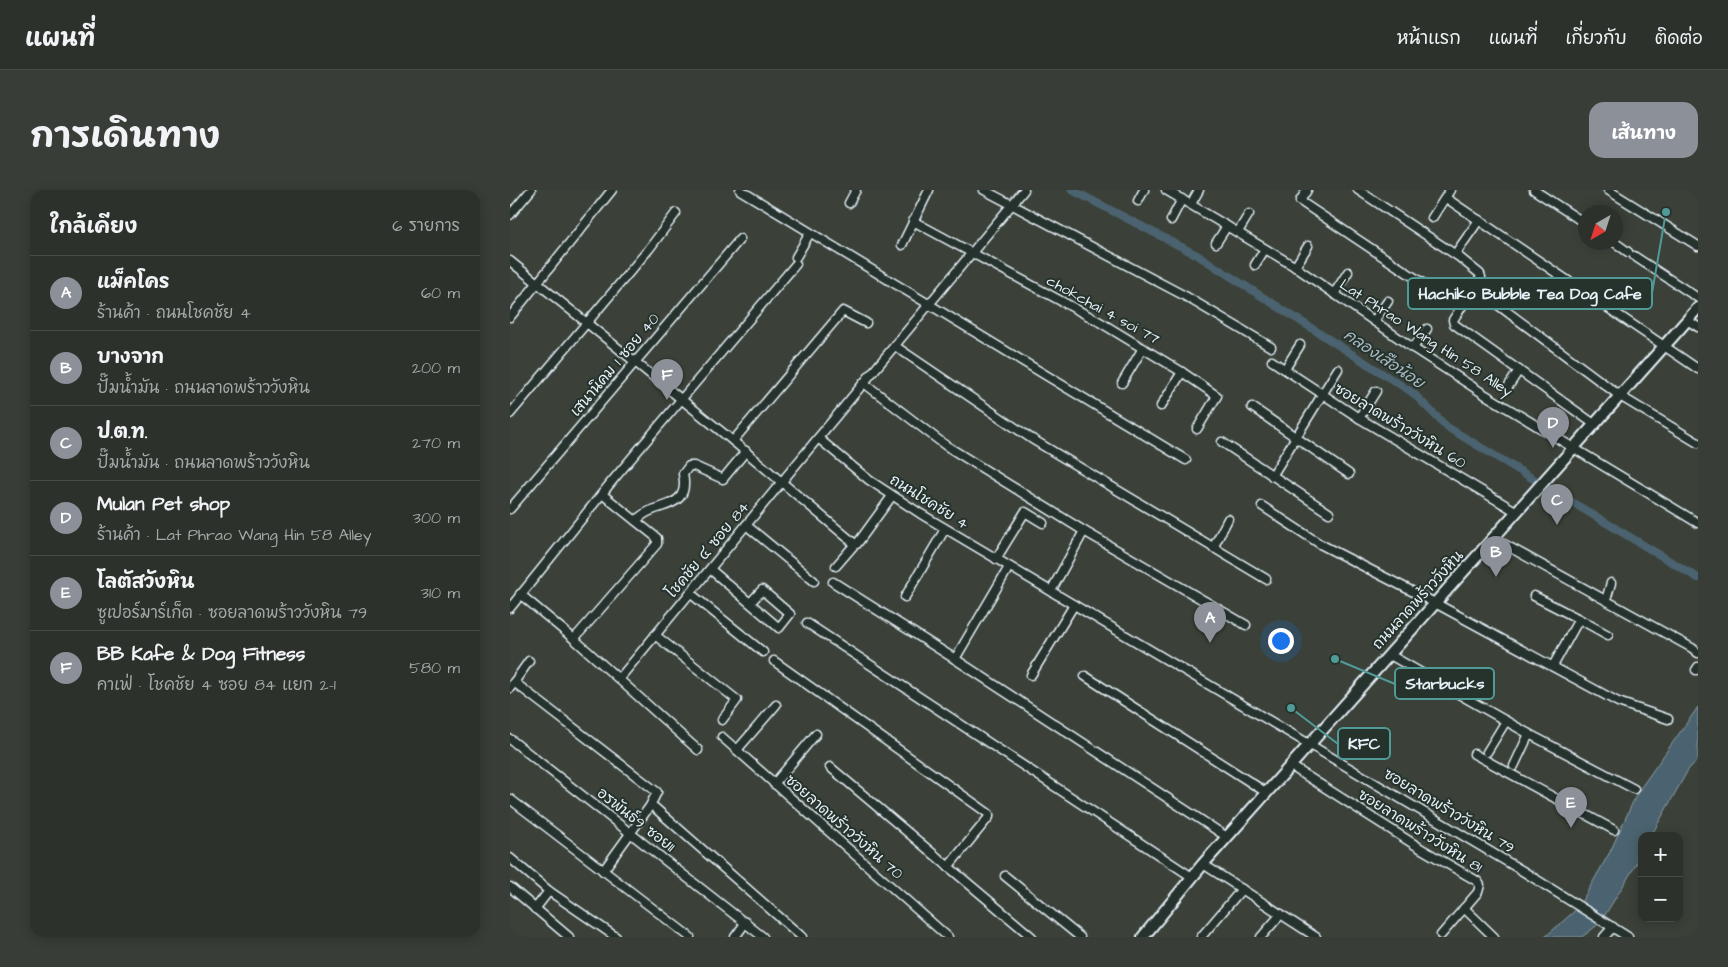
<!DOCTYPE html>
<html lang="th">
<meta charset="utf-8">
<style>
body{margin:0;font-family:"Architects Daughter","Playpen Sans Thai",sans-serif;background:#383d37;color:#f1f3f6}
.controls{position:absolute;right:15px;bottom:15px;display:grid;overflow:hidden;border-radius:10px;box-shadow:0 2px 12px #0003}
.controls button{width:45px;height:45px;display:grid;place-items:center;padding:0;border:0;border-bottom:1px solid #484c47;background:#2c312b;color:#f1f3f6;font:25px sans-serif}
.compass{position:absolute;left:1068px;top:15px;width:45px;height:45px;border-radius:50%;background:#2c312b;box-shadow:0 2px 12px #0003;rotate:219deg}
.you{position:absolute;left:770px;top:450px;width:18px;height:18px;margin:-12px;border:4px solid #fff;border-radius:50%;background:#1a73e8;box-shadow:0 0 0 8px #1a73e833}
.badge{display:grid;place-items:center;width:32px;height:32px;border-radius:50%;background:#8c9099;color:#fff;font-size:16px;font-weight:700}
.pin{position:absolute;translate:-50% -41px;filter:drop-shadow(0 1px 2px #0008)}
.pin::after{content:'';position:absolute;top:26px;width:18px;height:15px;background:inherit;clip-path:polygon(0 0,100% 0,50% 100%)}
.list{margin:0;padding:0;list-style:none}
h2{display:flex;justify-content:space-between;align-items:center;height:65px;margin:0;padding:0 20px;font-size:21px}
h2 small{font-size:16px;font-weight:400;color:#a6a9a9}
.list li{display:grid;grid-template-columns:32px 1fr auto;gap:15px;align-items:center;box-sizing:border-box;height:75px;padding:0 20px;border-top:1px solid #484c47}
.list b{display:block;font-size:19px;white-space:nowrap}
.list p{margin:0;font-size:16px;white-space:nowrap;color:#a6a9a9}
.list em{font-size:16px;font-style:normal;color:#a6a9a9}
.map{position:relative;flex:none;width:1188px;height:747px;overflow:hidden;border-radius:15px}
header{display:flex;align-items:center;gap:30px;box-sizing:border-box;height:70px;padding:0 25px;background:#2c312b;border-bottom:1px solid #484c47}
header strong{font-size:24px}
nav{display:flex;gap:28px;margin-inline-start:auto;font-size:18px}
.intro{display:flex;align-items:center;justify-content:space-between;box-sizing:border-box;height:120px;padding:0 30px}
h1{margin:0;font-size:35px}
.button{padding:12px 22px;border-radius:15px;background:#8c9099;color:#fff;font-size:18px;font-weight:700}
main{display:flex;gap:30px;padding:0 30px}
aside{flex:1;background:#2c312b;border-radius:15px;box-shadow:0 2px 12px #0003}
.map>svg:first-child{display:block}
.water{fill:#4b6470;stroke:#8a9ca6}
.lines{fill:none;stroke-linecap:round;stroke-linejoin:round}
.canal{stroke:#4b6470;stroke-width:8}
.minor-casing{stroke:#e8f1f8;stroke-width:11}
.major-casing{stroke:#e8f1f8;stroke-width:14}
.minor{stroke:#26332d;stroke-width:8}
.major{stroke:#26332d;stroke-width:10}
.labels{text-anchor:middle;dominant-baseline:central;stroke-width:4;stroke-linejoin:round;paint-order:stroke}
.street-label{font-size:15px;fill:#e8f1f8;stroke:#26332d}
.water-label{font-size:16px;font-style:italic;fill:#a9b9c2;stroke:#26332d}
.leader{fill:none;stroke:#509b97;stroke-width:2}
.callout-dot{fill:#509b97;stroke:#26332d;stroke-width:2}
.callout{fill:#26332d;stroke:#509b97;stroke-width:2}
.callout-label{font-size:16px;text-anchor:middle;font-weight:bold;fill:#e8f1f8}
</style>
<header>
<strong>แผนที่</strong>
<nav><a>หน้าแรก</a><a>แผนที่</a><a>เกี่ยวกับ</a><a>ติดต่อ</a></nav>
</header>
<div class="intro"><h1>การเดินทาง</h1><a class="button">เส้นทาง</a></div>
<main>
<aside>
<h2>ใกล้เคียง<small>6 รายการ</small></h2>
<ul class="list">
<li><span class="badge">A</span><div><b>แม็คโคร</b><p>ร้านค้า · ถนนโชคชัย 4</p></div><em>60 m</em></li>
<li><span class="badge">B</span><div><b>บางจาก</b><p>ปั๊มน้ำมัน · ถนนลาดพร้าววังหิน</p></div><em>200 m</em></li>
<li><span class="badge">C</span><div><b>ป.ต.ท.</b><p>ปั๊มน้ำมัน · ถนนลาดพร้าววังหิน</p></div><em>270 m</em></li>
<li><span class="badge">D</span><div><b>Mulan Pet shop</b><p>ร้านค้า · Lat Phrao Wang Hin 58 Alley</p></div><em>300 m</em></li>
<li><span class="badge">E</span><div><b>โลตัสวังหิน</b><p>ซูเปอร์มาร์เก็ต · ซอยลาดพร้าววังหิน 79</p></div><em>310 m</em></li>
<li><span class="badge">F</span><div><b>BB Kafe &amp; Dog Fitness</b><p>คาเฟ่ · โชคชัย 4 ซอย 84 แยก 2-1</p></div><em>580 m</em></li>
</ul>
</aside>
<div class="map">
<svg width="1188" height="747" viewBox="0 0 1188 747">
<rect width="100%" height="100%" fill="#3b4139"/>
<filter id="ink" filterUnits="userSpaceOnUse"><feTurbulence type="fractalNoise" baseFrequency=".02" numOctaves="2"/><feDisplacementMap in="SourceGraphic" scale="10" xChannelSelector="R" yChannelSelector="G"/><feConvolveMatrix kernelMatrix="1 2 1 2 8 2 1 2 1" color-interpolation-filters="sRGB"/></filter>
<g filter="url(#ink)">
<path class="water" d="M1188,517V569L1178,580L1141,646H1132V663L1124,678L1090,733L1072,747H1035L1068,718L1100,662L1127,603Z"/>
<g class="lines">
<path class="canal" d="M562,0L687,65L903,203L937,237L1188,388"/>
<defs>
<g id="minor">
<path d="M230,0L676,270"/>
<path d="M474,0L675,106L761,157"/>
<path d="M514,0L308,248L359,290L411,324L1011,680L1118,747"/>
<path d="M656,0L784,76L903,158L974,204L1188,333"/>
<path d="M797,0L790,11L950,118"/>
<path d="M848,0L949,67L970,84L971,87L943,130L944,134L1084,234"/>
<path d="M1024,0L1076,34"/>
<path d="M1098,0L1188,56"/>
<path d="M936,8L1188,179"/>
<path d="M628,11L634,0"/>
<path d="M339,13L346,0"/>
<path d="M681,14L689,0"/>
<path d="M0,25L21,0"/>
<path d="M922,28L940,0"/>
<path d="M661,30L672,9"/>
<path d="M403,31L588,131L672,182L707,206L687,239"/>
<path d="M728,42L739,24"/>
<path d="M1104,52L1118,62"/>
<path d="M706,53L717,36"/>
<path d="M392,55L419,0"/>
<path d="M948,60L969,30"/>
<path d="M1124,66L1188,108"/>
<path d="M286,67L300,43"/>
<path d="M0,71L223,251L345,354H347L382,306"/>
<path d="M745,75L755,59"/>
<path d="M785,77L798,56"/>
<path d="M964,97L1110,206L1188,253"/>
<path d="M824,104L838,82"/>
<path d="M0,127L102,0"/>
<path d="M1177,130L1188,137"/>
<path d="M864,131L878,111"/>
<path d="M385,156L522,249L756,389"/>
<path d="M903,158L917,139"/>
<path d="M762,171L849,228L1007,322"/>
<path d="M775,179L790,155"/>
<path d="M354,193L435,255L574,341L736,435"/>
<path d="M612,193L633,158"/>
<path d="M998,197L1009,180"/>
<path d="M651,216L672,182"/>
<path d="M742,217L839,284"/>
<path d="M0,224L139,59L166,23"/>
<path d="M849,228L866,201"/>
<path d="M223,251L333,121L356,133"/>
<path d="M712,252L819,323"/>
<path d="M762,286L828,179"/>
<path d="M752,316L810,354L925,413L1108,512L1158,529"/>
<path d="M0,319L230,49"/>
<path d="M126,331C143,310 181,323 173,284L179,276H184L213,289L236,261"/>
<path d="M236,335L304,391"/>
<path d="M983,348L1182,458L1188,463"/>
<path d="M703,358L718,329"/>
<path d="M486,369L515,322L533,333"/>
<path d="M326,376L345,354"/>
<path d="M200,379L269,438L280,424L252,400L240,413"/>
<path d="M323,392L445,469L717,647"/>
<path d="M541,401L574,341"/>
<path d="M180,403L253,462"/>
<path d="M10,404L64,449L188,560"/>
<path d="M1024,406L1069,429"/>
<path d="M395,407L435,339"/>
<path d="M1096,410L1101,393"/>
<path d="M0,418L103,290L286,74"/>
<path d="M297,433L682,687"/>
<path d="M145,445L227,510L212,530"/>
<path d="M64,449L147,354V348L92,304"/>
<path d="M880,465L1019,544L1124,599"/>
<path d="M445,469L499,377"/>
<path d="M264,471L479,624V627L438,677"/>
<path d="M1043,476L1069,429L1098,445"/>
<path d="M1186,480L1188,477"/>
<path d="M521,485L564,415"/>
<path d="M575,486L757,603"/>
<path d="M109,489L308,248"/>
<path d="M4,492L147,602L140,616L93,681"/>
<path d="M0,498L19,471"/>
<path d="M212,547L438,747"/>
<path d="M0,549L253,747"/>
<path d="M227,560L266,515"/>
<path d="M977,562L996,531"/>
<path d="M964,564L1104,640"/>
<path d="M781,576L910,658L967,691L970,695L968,702L931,745"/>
<path d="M1004,576L1019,544"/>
<path d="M320,577L522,747"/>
<path d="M264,594L306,544"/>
<path d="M0,609L180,747"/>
<path d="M145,618L292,747"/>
<path d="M0,668L39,701L106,747"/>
<path d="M693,674L806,747"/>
<path d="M495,686L570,747"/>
<path d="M0,697L59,747"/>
<path d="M954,718L984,747"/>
<path d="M25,719L39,701"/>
<path d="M225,747L236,732"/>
<path d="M691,747L732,699"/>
<path d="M751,747L771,724"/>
<path d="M1094,747L1103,737"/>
</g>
<path id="major" d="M633,747L693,674L1188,118"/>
</defs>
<use href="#minor" class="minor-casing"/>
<use href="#major" class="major-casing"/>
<use href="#minor" class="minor"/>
<use href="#major" class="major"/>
</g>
</g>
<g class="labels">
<g class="street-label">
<text transform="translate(593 120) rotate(29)">chokchai 4 soi 77</text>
<text transform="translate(916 148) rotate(33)">Lat Phrao Wang Hin 58 Alley</text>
<text transform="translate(105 175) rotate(-50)">เสนานิคม 1 ซอย 40</text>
<text transform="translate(890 236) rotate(31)">ซอยลาดพร้าววังหิน 60</text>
<text transform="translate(419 312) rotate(32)">ถนนโชคชัย 4</text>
<text transform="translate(198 360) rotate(-50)">โชคชัย ๔ ซอย 84</text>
<text transform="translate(908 410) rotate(-48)">ถนนลาดพร้าววังหิน</text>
<text transform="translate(939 621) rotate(31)">ซอยลาดพร้าววังหิน 79</text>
<text transform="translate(126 630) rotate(38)">อรพันธ์9 ซอย11</text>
<text transform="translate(334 637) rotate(41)">ซอยลาดพร้าววังหิน 70</text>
<text transform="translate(910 641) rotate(32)">ซอยลาดพร้าววังหิน 81</text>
</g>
<g class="water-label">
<text transform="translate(874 169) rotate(34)">คลองเสือน้อย</text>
</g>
</g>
<path class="leader" d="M1156 22L1142 103M825 469L885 494M781 518L828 554"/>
<g class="callout-dot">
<circle cx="1156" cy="22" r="5"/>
<circle cx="825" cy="469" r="5"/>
<circle cx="781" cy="518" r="5"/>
</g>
<g class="callout">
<rect x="898" y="88" width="244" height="31" rx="5"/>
<rect x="885" y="478" width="99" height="31" rx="5"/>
<rect x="828" y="538" width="52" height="31" rx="5"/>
</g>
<g class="callout-label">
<text x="1020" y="109">Hachiko Bubble Tea Dog Cafe</text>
<text x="935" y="499">Starbucks</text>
<text x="854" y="559">KFC</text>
</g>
</svg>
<div class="controls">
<button>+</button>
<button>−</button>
</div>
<svg class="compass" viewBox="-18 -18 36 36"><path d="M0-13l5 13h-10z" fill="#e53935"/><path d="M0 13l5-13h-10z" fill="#a6a9a9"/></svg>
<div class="you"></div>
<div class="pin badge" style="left:700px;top:453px">A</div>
<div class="pin badge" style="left:986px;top:387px">B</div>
<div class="pin badge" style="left:1047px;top:335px">C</div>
<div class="pin badge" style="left:1043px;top:258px">D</div>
<div class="pin badge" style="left:1061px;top:638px">E</div>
<div class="pin badge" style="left:157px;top:210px">F</div>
</div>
</main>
